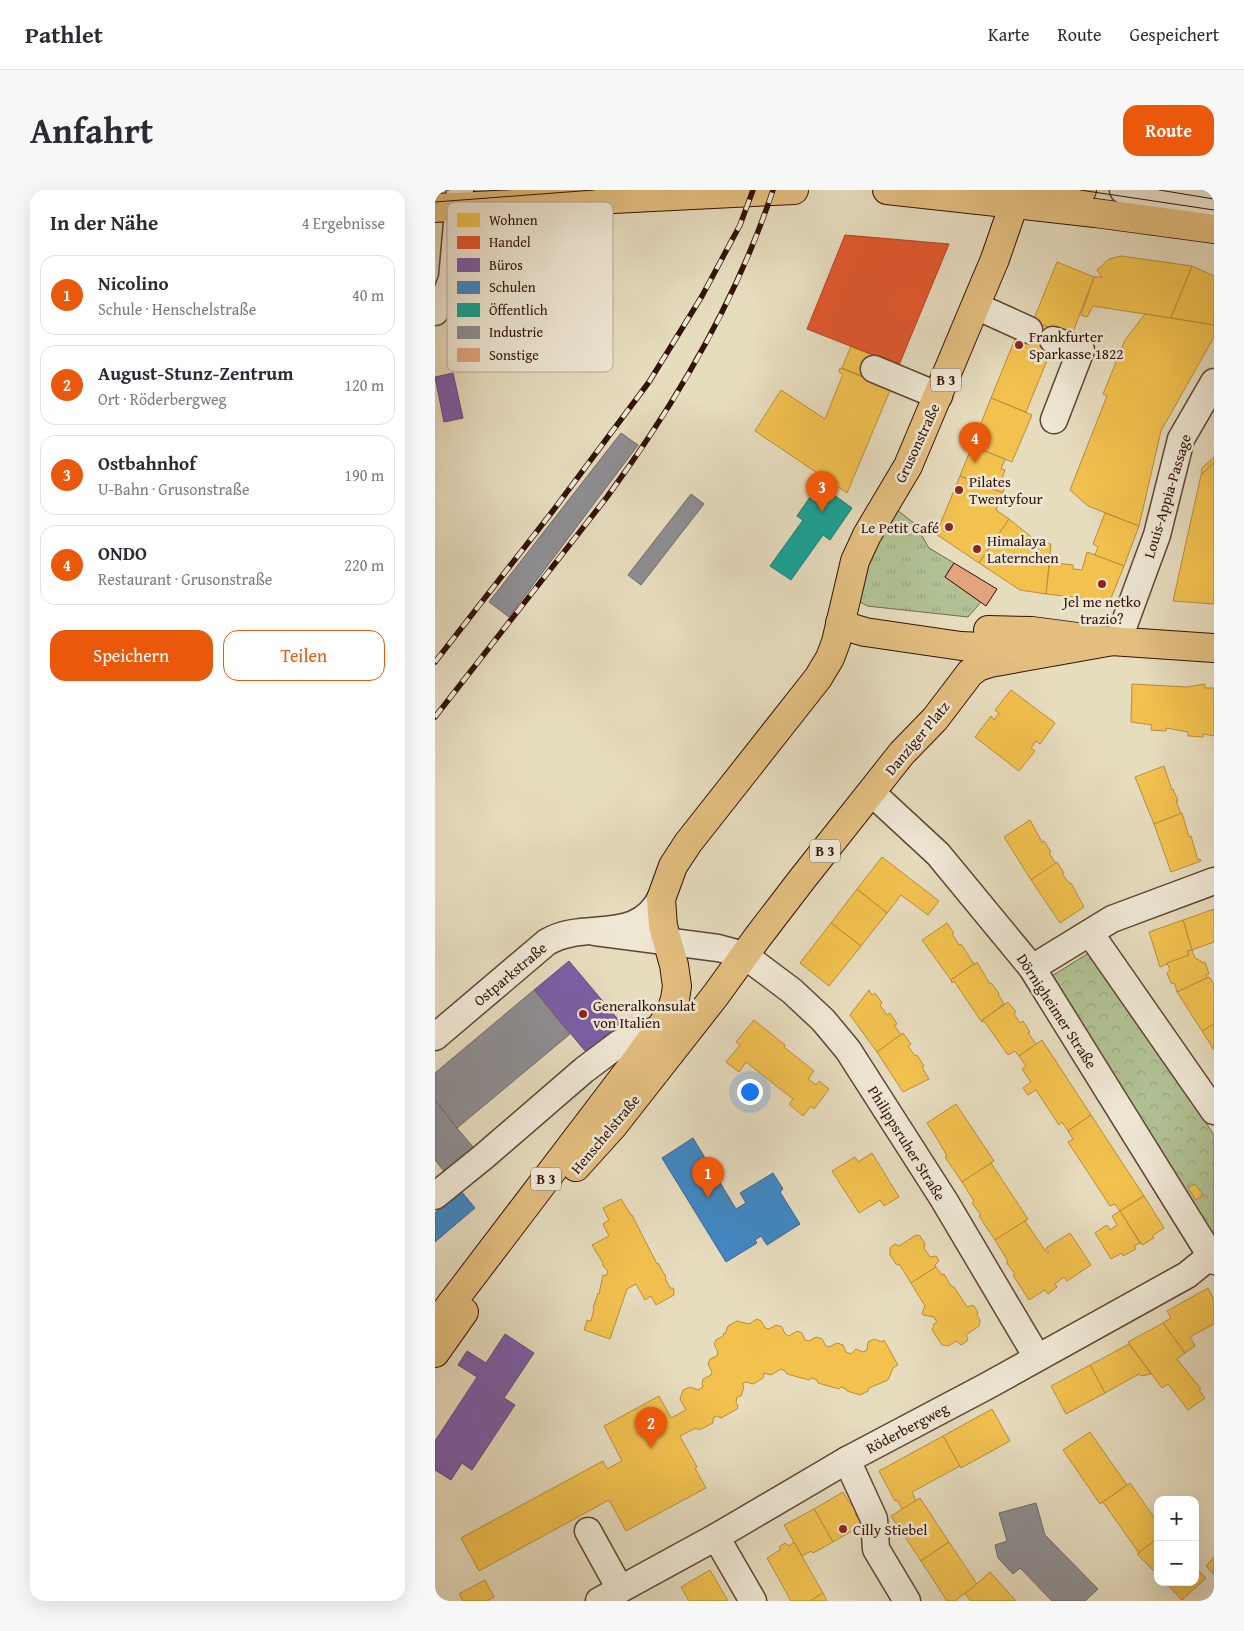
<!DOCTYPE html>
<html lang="de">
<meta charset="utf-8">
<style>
body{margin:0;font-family:"Gentium Book Plus",serif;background:#f7f7f7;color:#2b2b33}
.controls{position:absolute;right:15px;bottom:15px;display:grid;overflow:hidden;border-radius:10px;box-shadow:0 5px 20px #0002}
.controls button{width:45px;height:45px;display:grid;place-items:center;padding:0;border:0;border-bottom:1px solid #e1e1e2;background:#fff;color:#2b2b33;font:25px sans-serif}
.you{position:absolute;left:314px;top:901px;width:18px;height:18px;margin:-12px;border:4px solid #fff;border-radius:50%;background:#1a73e8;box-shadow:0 0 0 8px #1a73e833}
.badge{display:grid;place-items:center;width:32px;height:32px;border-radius:50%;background:#ea580c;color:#fff;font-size:16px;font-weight:700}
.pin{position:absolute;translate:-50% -41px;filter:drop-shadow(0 1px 2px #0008)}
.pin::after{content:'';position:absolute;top:26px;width:18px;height:15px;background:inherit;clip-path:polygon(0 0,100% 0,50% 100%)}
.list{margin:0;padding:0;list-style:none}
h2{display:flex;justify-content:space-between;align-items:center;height:65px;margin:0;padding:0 20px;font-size:21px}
h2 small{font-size:16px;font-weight:400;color:#7c7c81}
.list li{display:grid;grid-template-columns:32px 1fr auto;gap:15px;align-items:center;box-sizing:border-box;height:80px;margin:0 10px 10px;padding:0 10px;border:1px solid #e1e1e2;border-radius:15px}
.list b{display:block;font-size:19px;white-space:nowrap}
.list p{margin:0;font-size:16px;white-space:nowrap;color:#7c7c81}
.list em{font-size:16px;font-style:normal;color:#7c7c81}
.actions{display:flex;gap:10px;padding:15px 20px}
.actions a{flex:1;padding:11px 0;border:1px solid #ea580c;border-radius:15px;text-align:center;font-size:18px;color:#ea580c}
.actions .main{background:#ea580c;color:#fff}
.map{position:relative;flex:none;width:779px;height:1411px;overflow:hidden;border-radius:15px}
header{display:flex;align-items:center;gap:30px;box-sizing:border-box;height:70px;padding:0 25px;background:#fff;border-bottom:1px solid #e1e1e2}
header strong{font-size:24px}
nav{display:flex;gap:28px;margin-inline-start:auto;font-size:18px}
.intro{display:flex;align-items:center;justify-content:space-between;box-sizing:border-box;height:120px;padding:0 30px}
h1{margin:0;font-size:35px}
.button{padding:12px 22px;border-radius:15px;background:#ea580c;color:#fff;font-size:18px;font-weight:700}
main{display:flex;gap:30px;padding:0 30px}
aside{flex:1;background:#fff;border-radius:15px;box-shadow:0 5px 20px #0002}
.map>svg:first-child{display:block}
.grass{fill:url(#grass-tufts);stroke:#726a4e}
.park{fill:url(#park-crowns);stroke:#726a4e}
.homes{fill:#f2c14e;stroke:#b98c39}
.shops{fill:#e4572e;stroke:#af4222}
.offices{fill:#7b5ea7;stroke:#654777}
.schools{fill:#3f88c5;stroke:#3b658c}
.public{fill:#17a398;stroke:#1f786c}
.industry{fill:#8d8d92;stroke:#726868}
.building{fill:#e3a47d;stroke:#331207}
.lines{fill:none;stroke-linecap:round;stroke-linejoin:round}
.minor-casing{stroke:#604435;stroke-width:29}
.major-casing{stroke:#331207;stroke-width:30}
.minor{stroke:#efe8d5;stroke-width:26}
.major{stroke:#e3be7f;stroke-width:28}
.tram{stroke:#331207;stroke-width:1}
.rail-casing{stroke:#331207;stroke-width:5.5}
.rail{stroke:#efe8d5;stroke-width:4;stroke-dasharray:11;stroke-linecap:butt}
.poi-dot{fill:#8f2418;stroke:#efe8d5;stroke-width:2}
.labels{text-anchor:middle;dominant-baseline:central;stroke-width:5;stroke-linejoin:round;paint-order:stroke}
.shield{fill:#efe8d5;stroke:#6b5245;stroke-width:1}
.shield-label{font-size:14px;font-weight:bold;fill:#331207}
.poi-label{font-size:15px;fill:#331207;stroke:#efe8d5;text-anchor:start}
.street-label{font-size:15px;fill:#331207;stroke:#efe8d5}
.key{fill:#efe8d5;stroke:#b7a897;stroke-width:1}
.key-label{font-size:14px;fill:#331207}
</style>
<header>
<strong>Pathlet</strong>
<nav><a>Karte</a><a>Route</a><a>Gespeichert</a></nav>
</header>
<div class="intro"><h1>Anfahrt</h1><a class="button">Route</a></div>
<main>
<aside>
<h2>In der Nähe<small>4 Ergebnisse</small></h2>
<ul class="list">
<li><span class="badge">1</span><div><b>Nicolino</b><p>Schule · Henschelstraße</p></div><em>40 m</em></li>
<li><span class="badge">2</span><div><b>August-Stunz-Zentrum</b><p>Ort · Röderbergweg</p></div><em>120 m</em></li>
<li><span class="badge">3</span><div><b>Ostbahnhof</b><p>U-Bahn · Grusonstraße</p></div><em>190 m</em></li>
<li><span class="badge">4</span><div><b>ONDO</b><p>Restaurant · Grusonstraße</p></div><em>220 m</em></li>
</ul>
<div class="actions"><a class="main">Speichern</a><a>Teilen</a></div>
</aside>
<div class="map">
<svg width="779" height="1411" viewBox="0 0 779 1411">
<defs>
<pattern id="grass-tufts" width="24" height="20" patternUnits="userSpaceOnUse" patternTransform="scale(1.25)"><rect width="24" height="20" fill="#b1c194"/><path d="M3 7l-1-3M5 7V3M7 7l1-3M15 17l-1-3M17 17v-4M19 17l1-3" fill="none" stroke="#99a57e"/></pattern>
<pattern id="park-crowns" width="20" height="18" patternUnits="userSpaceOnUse" patternTransform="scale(1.25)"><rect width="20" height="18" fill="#b1c194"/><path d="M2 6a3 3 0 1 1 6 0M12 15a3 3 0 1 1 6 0" fill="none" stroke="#99a57e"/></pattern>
</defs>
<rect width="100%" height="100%" fill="#e6dcbe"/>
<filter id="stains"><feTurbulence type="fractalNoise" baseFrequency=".004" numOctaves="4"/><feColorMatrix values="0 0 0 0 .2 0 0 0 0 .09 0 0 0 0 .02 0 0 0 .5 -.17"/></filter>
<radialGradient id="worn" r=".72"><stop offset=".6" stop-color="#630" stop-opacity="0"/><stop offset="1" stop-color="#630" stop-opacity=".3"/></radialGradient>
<path class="grass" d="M457,316L480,334L494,358L519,373L510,387L546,412L533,427L432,416L424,411L435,357Z"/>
<path class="park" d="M657,761L779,945V1047L612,789Z"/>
<g class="homes">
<path d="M686,66L757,76L736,128L658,116L652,127L646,125L659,87H667L662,80L664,78L674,69Z"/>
<path d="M622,72L659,87L636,147L598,131Z"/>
<path d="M757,76L779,86V135L736,128Z"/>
<path d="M710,124L779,135V147L726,241L704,336L653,316L635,300L672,206L668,204L690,150Z"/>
<path d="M598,131L622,141L617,158L591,222L556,208L582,144Z"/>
<path d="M416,156L444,167L435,189L407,178Z"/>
<path d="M405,178L456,198L412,303L320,241L346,200L390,229L408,184L404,182Z"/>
<path d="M556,208L597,225L577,272L537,256Z"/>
<path d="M537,256L570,269L566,279L570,280L565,294L570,296L568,303L525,286Z"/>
<path d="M779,267V273L766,285L767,278Z"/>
<path d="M779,273V414L738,411L766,285Z"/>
<path d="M525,286L568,303L561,320L574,329L544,373L501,344Z"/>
<path d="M670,323L704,336L689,376L660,365L663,357L658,354Z"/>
<path d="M574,329L604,353L616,354L611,404L585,400L544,373Z"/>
<path d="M652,362L689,376L676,408L672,411L611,404L615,369L622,370L621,373L638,375V379L647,380Z"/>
<path d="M697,494L752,497L770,494V498H779V546L768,544V547L753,546V542L731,538V541L716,540L717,535L696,532Z"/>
<path d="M576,500L620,533L605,554L601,551L596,558L600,561L584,581L540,547L556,526L559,530L564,523L560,520Z"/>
<path d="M729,576L737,600L738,599L743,611H741L746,624L719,634L700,587Z"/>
<path d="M747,623L754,647L756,646L763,670L765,669L766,671L736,682L719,634Z"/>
<path d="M595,630L607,652L609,651L616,662L614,663L621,674L596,690L569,647Z"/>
<path d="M447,667L504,711L493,725L466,705L452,723L422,699Z"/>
<path d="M622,672L629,683L627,684L635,694L636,693L649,717L625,733L596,690Z"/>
<path d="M422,699L452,723L426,756L396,733Z"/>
<path d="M779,719V752L757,760L748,730Z"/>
<path d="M748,730L757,760L752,761L754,765L725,777L714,742Z"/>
<path d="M396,733L426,756L394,796L365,773Z"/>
<path d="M512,733L519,743L517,744L524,755L526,754L539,774L516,790L487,750Z"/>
<path d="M757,760L760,768L766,771L767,773L770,772L774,784L771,785L772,788L742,802L740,794L736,793L732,783L735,780L732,773L754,765L752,761Z"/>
<path d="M542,772L555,794L556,793L564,803L563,804L569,814L546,831L519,791L517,793L516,790Z"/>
<path d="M774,787L779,794V834L767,841L742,802Z"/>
<path d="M434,800L437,805L440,803L447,813L445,815L452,825L455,823L462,834L459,835L466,845L442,862L415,825Z"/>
<path d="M573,812L581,822L579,824L585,833L588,831L595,842L593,843L601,854L584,866L580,861L573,865L549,831L548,832L546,831Z"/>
<path d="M319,830L350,855L349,857L379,881L373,889L381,895L384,891L394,899L379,919L376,916L368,926L354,914L358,909L311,872L304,882L291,872L305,855L301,852Z"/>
<path d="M779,834V860L767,841Z"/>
<path d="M468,843L476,854L473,856L480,866L482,865L489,876L487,877L494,889L468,902L442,862Z"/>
<path d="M607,850L656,925L633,941L627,932L624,935L601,900L593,905L588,898L596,892L587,879L591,876L584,866Z"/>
<path d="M521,914L559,971L527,992L510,967L512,966L504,952L492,933Z"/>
<path d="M656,925L709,1006L685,1021L680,1014L675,1016L633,952L638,949L633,941Z"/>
<path d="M437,963L464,1007L449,1016L445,1010L424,1023L397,981L420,967L423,972Z"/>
<path d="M556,973L593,1029L560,1050L544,1026L546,1025L537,1013L539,1011L527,992Z"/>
<path d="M760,994L768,1005L761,1010L753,998Z"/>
<path d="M709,1006L729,1038L717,1046L719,1048L707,1055L685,1021Z"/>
<path d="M186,1009L196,1025H197L222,1074L223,1073L231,1087L230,1088L235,1098H238L239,1101V1105L221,1115L216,1106L210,1110L201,1094L192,1099L175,1149L149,1140L152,1130L156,1131L159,1119L158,1118L163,1103L164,1104L168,1085L171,1086L173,1081L168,1076V1073L157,1055L174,1046L168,1034L174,1030L168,1018Z"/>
<path d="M685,1021L705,1053L699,1056L701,1059L688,1066L687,1063L676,1069L660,1043L670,1036H673L675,1040L682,1035L677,1026Z"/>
<path d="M590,1031L612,1063L614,1062L611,1058L635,1043L656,1075L632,1091L629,1087L620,1094L622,1097L613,1104L610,1100L594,1110L578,1085L580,1084L571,1072L573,1071L560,1050Z"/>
<path d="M481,1045L485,1046L490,1054L489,1058L495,1067L501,1066L504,1071L500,1075L501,1077L476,1093L465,1075L461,1074L455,1065V1058L460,1054L464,1056Z"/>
<path d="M501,1077L507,1085L509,1084L516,1096L519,1097L532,1117L538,1115L543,1122L542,1125L545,1130L544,1136L531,1145L533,1148L532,1151L526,1155L521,1151L513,1156L507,1155L497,1140L499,1134L502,1132L499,1127L488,1125L487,1123L490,1116L476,1093Z"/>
<path d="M773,1098L779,1110V1134L755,1147L760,1156L750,1163L728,1133L736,1128L732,1121Z"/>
<path d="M322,1129L326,1131L330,1138L334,1139L341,1135L347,1137L350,1144L354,1146L362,1141L367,1143L370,1150L374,1151L381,1147L387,1149L391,1156L394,1157L402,1153L408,1155L411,1162L416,1164L421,1159L428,1162L432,1160L433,1152L439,1149L447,1152L449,1150L463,1175L458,1178L453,1190L434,1198L433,1201L425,1205L412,1201L411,1199L406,1197L404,1199L383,1193L382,1190L377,1188L374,1190L352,1184L350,1181L346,1179L336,1185L329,1183L328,1188L318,1194L311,1192L307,1194L309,1196L306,1206L302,1207L301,1213L303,1216L302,1219L286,1228L282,1226L278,1228V1233L264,1240L261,1238L245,1246L262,1277L260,1278L271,1298L191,1341L174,1310L44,1381L26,1348L168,1271L172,1279L187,1271L169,1236L224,1206L236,1228L251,1220L245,1209L248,1200L255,1197L263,1200L268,1197L267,1194L268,1189L276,1185L277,1182L273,1174L275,1169L282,1166L283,1162L279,1154L281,1150L288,1146L289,1143L290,1144L293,1136L302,1131L314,1134Z"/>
<path d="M728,1133L750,1163L742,1169L766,1199L764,1200L770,1208L753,1220L733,1194L727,1198L693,1152Z"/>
<path d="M694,1154L716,1184L706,1186L704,1184L670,1203L655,1175Z"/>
<path d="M655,1175L670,1203L631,1224L616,1196Z"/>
<path d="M557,1219L575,1251L526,1278L508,1246Z"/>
<path d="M655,1242L692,1295L665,1314L628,1260Z"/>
<path d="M508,1246L525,1276L477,1302L481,1311L467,1319L462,1310L460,1311L444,1281Z"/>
<path d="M695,1293L723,1333V1348L704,1363L668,1312Z"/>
<path d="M408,1302L416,1315L418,1314L422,1322L420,1323L427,1335L398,1352L379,1319Z"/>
<path d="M485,1308L514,1352L486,1371L456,1326Z"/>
<path d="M379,1319L398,1352L378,1363L376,1361L367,1366L349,1335Z"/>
<path d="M723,1348V1385L702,1364Z"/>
<path d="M359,1352L388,1403L375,1411H356L332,1368L345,1360V1356L350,1353L354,1356Z"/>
<path d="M514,1352L542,1394L520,1411H512L486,1371Z"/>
<path d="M779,1367V1385L771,1376Z"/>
<path d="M760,1377L771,1388L747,1410L730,1392H760Z"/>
<path d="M275,1380L293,1411H254L246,1397Z"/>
<path d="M555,1382L581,1411H536L530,1404Z"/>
<path d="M50,1390L59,1407L52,1411H28L24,1404Z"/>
<path d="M388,1403L392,1411H375Z"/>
</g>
<path class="shops" d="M410,45L514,54L464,175L461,172V174L372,139Z"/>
<g class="offices">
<path d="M18,183L28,228L9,232L0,187Z"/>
<path d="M134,771L186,833L151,862L99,800Z"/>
<path d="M70,1144L99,1163L69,1208L80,1215L37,1280L27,1273L16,1290L0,1280V1251L42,1187L23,1175L32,1161L51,1173Z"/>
</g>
<g class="schools">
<path d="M258,948L301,1019L311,1013L305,1003L338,983L348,999L345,1002L365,1034L332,1055L326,1046L320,1050L322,1053L291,1072L227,968Z"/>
<path d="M26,1001L40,1018L0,1052V1023Z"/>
</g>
<path class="public" d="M384,294L417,318L395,350L388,345L356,390L335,376L368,330L362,326Z"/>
<g class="industry">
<path d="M186,243L203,255L74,427L54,412Z"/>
<path d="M256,304L269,314L206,395L193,385Z"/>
<path d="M99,800L135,844L22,938L0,910V883Z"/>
<path d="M0,910L22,938L54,976L18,992L0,970Z"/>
<path d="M601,1313L610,1345L663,1399L650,1411H617L585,1378L578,1384L563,1368L560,1355L572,1351L564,1323Z"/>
</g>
<path class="building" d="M519,373L562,399L551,416L510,387Z"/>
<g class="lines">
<defs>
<g id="minor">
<path d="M688,0L779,13"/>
<path d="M541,116L594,140"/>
<path d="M0,122L12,102L17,89L25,0"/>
<path d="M618,150L646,160L619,230"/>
<path d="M439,179L504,206"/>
<path d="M683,451L722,345L746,249L779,192"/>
<path d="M437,603L503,664L597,778L779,1071"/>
<path d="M160,742L283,758L309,765L357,801L388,830L413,860L509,1010L602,1167"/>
<path d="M655,743L779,921"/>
<path d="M597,778L677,729L779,691"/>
<path d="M0,847L112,752C151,729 202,757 227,706"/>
<path d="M0,1006L47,968L149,880L185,853L205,844L224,840"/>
<path d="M412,1270L439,1329L441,1359L472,1411"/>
<path d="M153,1341L185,1399"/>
<path d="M281,1347L318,1411"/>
<path d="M164,1411L281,1347L412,1270L552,1196L752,1085L779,1063"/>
</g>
<g id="major">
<path d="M452,0L660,23L779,39"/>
<path d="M605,11L647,0"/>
<path d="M0,18L359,0"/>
<path d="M405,433L413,437L430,442L526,456L547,457L578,454"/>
<path d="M553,440L597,441L650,448"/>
<path d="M661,450L779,458"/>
<path d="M141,977L178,936L280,806L322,748L368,688L467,563L500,529L535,483L543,477L555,473L678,451"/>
<path d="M0,1135L200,872L235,824L240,809L242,796L239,775L228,736L226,709L238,676L253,653L383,488L395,468L401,452L420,371L432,345L473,276L560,69L579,14L586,0"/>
<path d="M0,1163L29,1122"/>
</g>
</defs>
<use href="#minor" class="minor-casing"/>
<use href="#major" class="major-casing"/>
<use href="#minor" class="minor"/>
<use href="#major" class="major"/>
<g class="tram">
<path d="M645,0L779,20"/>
<path d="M724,0L779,9"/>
<path d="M0,1L14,0"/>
<path d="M0,12L159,0"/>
</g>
<defs>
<g id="rail">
<path d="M0,472L117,322L214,192L267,106L305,35L318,0"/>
<path d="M0,527L172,307C241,213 301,112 338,0"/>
</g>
</defs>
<use href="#rail" class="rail-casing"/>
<use href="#rail" class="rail"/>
</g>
<g class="poi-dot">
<circle cx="584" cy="155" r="5"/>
<circle cx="524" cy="300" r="5"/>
<circle cx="514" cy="337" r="5"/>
<circle cx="542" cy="359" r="5"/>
<circle cx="667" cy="394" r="5"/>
<circle cx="148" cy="824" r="5"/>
<circle cx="408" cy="1339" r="5"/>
</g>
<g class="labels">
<g class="shield">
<rect x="496" y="178.5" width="30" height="23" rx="4"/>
<rect x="375" y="649.5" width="30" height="23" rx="4"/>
<rect x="96" y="977.5" width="30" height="23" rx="4"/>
</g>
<g class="shield-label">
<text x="511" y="190">B 3</text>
<text x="390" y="661">B 3</text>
<text x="111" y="989">B 3</text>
</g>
<g class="poi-label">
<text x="594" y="146">Frankfurter<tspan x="594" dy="17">Sparkasse 1822</tspan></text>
<text x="534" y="291">Pilates<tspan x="534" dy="17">Twentyfour</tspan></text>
<text x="504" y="337" text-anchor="end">Le Petit Café</text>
<text x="552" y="350">Himalaya<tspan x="552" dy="17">Laternchen</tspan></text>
<text x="667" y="411" text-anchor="middle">Jel me netko<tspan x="667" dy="17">trazio?</tspan></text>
<text x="158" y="815">Generalkonsulat<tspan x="158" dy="17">von Italien</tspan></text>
<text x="418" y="1339">Cilly Stiebel</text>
</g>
<g class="street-label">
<text transform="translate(482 253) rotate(-65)">Grusonstraße</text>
<text transform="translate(732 306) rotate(-73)">Louis-Appia-Passage</text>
<text transform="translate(482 548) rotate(-50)">Danziger Platz</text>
<text transform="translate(75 784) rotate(-40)">Ostparkstraße</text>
<text transform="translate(622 821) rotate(57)">Dörnigheimer Straße</text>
<text transform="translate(170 944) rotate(-50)">Henschelstraße</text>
<text transform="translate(472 953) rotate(58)">Philippsruher Straße</text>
<text transform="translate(472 1238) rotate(-28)">Röderbergweg</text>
</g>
</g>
<rect x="12" y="12" width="166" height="170" rx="8" class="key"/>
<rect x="22" y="23" width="23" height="14" fill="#f2c14e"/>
<rect x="22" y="46" width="23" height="13" fill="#e4572e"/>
<rect x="22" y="68" width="23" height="14" fill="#7b5ea7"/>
<rect x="22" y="91" width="23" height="13" fill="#3f88c5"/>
<rect x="22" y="113" width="23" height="14" fill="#17a398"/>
<rect x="22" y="136" width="23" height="13" fill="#8d8d92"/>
<rect x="22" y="158" width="23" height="14" fill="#e3a47d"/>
<g class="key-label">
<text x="54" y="35">Wohnen</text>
<text x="54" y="57">Handel</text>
<text x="54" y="80">Büros</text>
<text x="54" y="102">Schulen</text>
<text x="54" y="125">Öffentlich</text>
<text x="54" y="147">Industrie</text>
<text x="54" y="170">Sonstige</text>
</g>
<rect width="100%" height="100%" filter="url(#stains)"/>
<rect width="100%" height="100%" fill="url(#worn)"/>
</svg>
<div class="controls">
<button>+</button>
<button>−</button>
</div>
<div class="you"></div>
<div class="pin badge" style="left:273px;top:1008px">1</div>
<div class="pin badge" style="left:216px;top:1258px">2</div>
<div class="pin badge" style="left:387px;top:322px">3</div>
<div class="pin badge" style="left:540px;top:273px">4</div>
</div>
</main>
